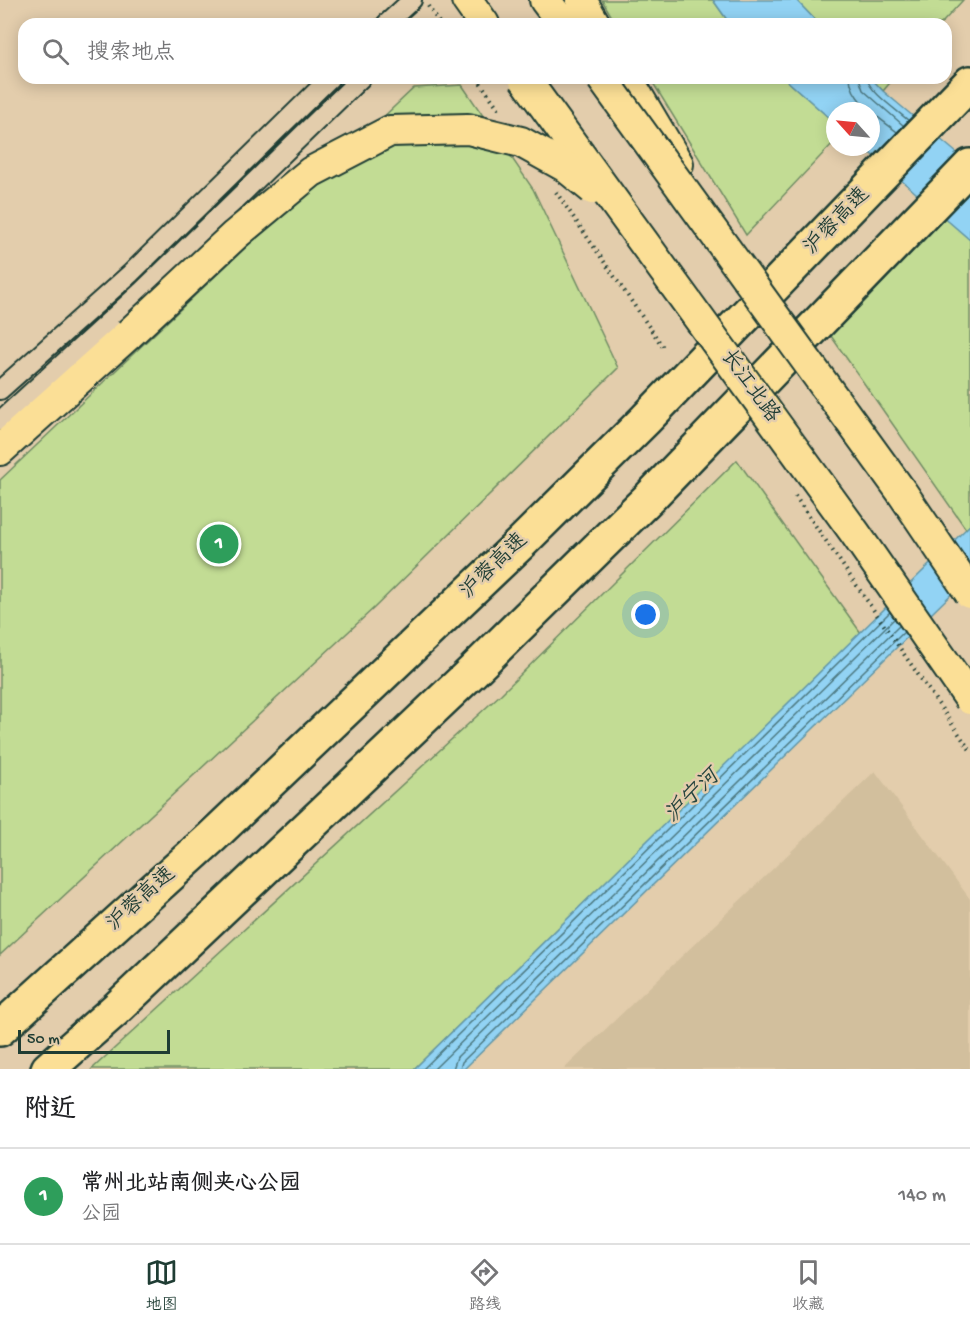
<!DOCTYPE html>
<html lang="zh">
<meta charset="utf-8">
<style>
body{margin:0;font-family:"Gochi Hand","LXGW WenKai TC",sans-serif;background:#f2f2f2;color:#202124}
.compass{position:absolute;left:826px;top:102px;width:54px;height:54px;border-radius:50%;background:#fff;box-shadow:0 3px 15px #0003;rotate:297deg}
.scale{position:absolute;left:18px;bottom:15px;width:152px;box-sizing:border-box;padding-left:6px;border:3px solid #1f3d34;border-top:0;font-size:16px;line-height:21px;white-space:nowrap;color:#1f3d34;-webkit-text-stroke:4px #e3cdac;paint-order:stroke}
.you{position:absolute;left:646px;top:615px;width:21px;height:21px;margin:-15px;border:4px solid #fff;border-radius:50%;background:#1a73e8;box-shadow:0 0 0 9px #1a73e833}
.badge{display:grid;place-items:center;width:39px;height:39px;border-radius:50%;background:#1f3d34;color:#fff;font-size:20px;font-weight:700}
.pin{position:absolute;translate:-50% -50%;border:3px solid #fff;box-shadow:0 2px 6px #0006}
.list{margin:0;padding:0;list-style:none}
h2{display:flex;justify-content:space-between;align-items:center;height:78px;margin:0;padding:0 24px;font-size:26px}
h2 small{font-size:20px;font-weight:400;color:#757577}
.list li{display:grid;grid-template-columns:39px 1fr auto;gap:18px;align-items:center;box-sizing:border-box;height:96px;padding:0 24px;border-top:2px solid #e0e0e0}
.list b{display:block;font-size:22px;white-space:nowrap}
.list p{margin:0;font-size:20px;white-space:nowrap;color:#757577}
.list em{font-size:20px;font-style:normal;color:#757577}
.icon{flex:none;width:33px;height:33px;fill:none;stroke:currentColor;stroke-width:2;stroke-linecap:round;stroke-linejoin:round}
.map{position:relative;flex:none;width:970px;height:1069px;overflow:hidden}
.search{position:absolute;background:#fff;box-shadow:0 3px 15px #0003;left:18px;right:18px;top:18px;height:66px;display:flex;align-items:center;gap:15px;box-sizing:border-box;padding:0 21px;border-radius:18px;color:#757577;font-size:22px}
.sheet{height:174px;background:#fff}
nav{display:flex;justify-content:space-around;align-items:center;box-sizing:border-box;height:84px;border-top:2px solid #e0e0e0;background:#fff;font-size:16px;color:#757577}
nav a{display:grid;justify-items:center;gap:3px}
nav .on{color:#1f3d34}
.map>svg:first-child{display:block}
.built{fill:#d2bf9d}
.green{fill:#c2dc94;stroke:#708c64;stroke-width:1.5}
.water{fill:#92d3f4;stroke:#6497a7;stroke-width:1.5}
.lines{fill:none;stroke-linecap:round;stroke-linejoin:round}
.shore{stroke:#4d7981;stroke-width:1.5}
.minor-casing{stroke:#1f3d34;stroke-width:22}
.primary-casing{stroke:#1f3d34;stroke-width:34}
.motorway-casing{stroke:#1f3d34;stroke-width:38}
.path{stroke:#1f3d34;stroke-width:4;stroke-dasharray:1.5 4.5;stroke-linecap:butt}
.minor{stroke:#e3cdac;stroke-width:18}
.primary{stroke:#fbdf96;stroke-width:30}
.motorway{stroke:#fbdf96;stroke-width:33}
.primary-bridge-casing{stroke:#1f3d34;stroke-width:34;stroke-linecap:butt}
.primary-bridge{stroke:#fbdf96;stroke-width:30}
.labels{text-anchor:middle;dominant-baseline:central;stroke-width:5;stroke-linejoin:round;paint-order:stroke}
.street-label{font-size:21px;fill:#1f3d34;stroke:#e3cdac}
.water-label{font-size:22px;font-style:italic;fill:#25443e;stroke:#e3cdac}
</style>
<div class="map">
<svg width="970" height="1069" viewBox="0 0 970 1069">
<rect width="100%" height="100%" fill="#e3cdac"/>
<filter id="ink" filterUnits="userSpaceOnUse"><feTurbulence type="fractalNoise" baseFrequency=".0167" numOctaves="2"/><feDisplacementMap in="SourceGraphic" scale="12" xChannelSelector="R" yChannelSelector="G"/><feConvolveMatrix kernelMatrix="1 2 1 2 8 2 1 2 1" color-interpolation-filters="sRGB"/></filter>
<g filter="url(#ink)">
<path class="built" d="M875,771L970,899V1069H564Z"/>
<g class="green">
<path d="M602,0H713L730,24H616Z"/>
<path d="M796,0H963L941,24H819Z"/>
<path d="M650,78H784L835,123V141L746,235Z"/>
<path d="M871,78H894L883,91Z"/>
<path d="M462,85L533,189L618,368L374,608L0,955V480L414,88Z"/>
<path d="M970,192V525L966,529L831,336Z"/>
<path d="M737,460L861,633L414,1069H92L501,694Z"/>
</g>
<g class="water">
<path d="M713,0H796L819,24H730Z"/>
<path d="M784,78H871L883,91L970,164V240L863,147H871V111H835V123Z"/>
<path d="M970,525V576L464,1069H414Z"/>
</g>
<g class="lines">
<g class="shore">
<path d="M850,78C851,101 881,119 897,132"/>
<path d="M859,78L863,90L904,126"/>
<path d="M867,78C869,92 898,111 909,121"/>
<path d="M423,1069L890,612"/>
<path d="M434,1069L894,619"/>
<path d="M453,1069L457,1057L899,626"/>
<path d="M460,1069L462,1062L904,632"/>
</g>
<defs>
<g id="minor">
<path d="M386,24L412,0"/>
<path d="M0,390L130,274L330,78"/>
<path d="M0,421L141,292L361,78"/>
</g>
<g id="primary">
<path d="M467,0L484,24"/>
<path d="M545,0L563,24"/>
<path d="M581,0L595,24"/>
<path d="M627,78L678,164"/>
<path d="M0,450L129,334"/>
</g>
<g id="motorway">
<path d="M0,1029L212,837L522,542L645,420L970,83"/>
<path d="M48,1069L115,1010L473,671L650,497L970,166"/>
</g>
</defs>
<use href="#minor" class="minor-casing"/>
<use href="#primary" class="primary-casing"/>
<use href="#motorway" class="motorway-casing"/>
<g class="path">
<path d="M428,6L440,24"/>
<path d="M477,78L501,112"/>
<path d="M556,192L663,347"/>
<path d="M795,496L970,750"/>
</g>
<use href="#minor" class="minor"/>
<use href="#primary" class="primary"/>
<use href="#motorway" class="motorway"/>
<defs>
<g id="primary-bridge">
<path d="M524,78L855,533L970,699"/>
<path d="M602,78L901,491L970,593"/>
<path d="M129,334L235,235L311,172L390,131L468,129L521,142L566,167L593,189"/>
</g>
</defs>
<use href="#primary-bridge" class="primary-bridge-casing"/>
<use href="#primary-bridge" class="primary-bridge"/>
</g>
</g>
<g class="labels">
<g class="street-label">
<text transform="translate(838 222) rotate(-46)">沪蓉高速</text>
<text transform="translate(749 387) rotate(54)">长江北路</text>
<text transform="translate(495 567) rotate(-44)">沪蓉高速</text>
<text transform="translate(142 900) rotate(-42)">沪蓉高速</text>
</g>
<g class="water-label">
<text transform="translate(693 797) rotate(-44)">沪宁河</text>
</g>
</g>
</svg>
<svg class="compass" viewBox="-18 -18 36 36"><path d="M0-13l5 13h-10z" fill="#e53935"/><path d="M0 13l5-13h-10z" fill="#757577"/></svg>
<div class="scale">50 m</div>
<div class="you"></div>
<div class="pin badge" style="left:219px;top:544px;background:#2e9e5b">1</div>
<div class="search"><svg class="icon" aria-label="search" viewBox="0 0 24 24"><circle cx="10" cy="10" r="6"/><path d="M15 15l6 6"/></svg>搜索地点</div>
</div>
<section class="sheet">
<h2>附近<small></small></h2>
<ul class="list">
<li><span class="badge" style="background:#2e9e5b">1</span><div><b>常州北站南侧夹心公园</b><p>公园</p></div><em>140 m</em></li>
</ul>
</section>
<nav>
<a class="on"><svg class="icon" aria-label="map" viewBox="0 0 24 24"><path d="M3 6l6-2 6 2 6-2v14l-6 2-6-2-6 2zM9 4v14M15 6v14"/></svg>地图</a>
<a><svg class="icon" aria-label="directions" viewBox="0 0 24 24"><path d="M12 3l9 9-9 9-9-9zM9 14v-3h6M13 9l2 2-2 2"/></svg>路线</a>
<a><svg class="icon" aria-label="saved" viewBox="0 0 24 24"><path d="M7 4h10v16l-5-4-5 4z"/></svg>收藏</a>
</nav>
